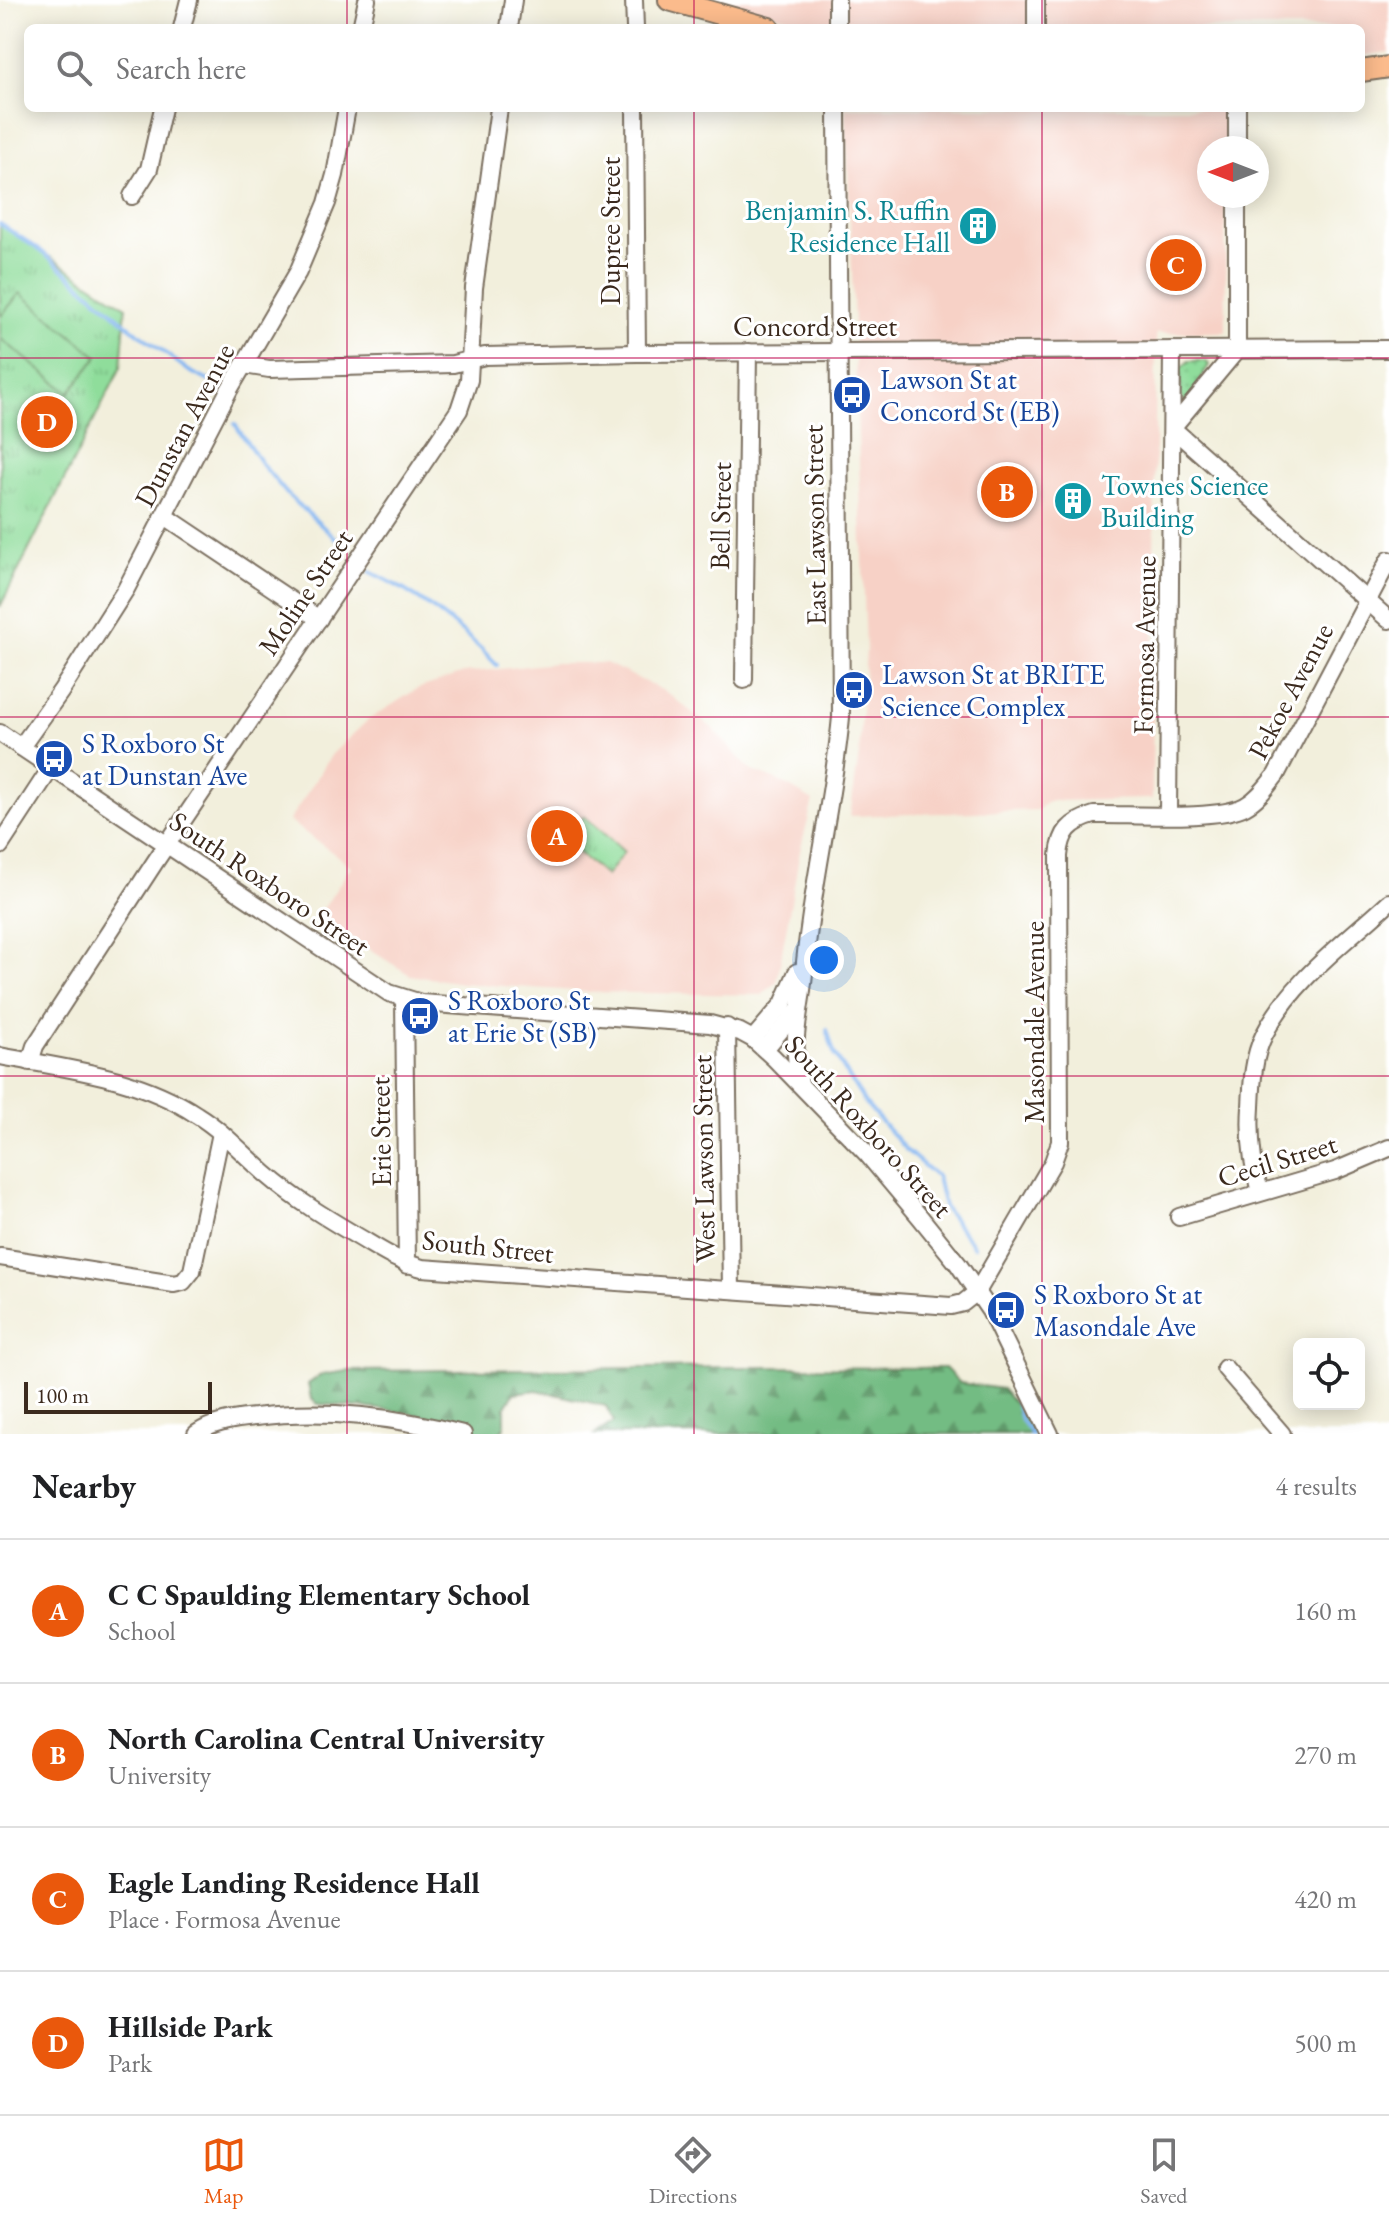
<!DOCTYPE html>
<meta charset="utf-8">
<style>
body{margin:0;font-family:"EB Garamond",serif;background:#f2f2f2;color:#202124}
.controls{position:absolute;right:24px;bottom:24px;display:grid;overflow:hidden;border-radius:12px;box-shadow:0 4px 20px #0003}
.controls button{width:72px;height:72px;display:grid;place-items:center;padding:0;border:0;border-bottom:2px solid #e0e0e0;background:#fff;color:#202124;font:40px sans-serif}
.compass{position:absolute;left:1197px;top:136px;width:72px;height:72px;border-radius:50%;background:#fff;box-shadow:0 4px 20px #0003;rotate:270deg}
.scale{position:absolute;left:24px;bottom:20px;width:188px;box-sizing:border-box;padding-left:8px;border:4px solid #3b2a1e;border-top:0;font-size:22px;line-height:28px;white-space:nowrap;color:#3b2a1e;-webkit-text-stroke:6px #fff;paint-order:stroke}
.you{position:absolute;left:824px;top:960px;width:28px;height:28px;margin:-20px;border:6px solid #fff;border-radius:50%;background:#1a73e8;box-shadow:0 0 0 12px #1a73e833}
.badge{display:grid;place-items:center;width:52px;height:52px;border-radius:50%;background:#ea580c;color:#fff;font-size:26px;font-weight:700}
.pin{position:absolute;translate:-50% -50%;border:4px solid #fff;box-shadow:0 2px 8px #0006}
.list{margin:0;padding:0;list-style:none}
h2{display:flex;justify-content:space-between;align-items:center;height:104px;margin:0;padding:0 32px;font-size:34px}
h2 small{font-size:26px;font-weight:400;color:#757577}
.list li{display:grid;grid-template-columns:52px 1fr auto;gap:24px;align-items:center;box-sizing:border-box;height:144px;padding:0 32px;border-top:2px solid #e0e0e0}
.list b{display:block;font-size:30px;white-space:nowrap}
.list p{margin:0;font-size:26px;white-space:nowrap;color:#757577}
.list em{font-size:26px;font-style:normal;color:#757577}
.icon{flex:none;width:44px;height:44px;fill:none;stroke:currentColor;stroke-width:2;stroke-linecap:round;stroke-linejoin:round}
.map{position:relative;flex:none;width:1389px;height:1434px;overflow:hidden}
.search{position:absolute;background:#fff;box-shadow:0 4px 20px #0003;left:24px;right:24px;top:24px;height:88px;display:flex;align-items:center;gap:20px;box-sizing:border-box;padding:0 28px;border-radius:12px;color:#757577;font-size:30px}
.sheet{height:680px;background:#fff}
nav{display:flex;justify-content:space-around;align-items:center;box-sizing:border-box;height:112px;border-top:2px solid #e0e0e0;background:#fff;font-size:22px;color:#757577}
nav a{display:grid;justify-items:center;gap:4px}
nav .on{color:#ea580c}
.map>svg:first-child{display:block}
.built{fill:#f7d1c6}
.grass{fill:url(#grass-dots);stroke:#65845c;stroke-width:2}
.forest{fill:url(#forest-firs);stroke:#577350;stroke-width:2}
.park{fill:url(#park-tufts);stroke:#65845c;stroke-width:2}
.pitch{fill:#8fdd9b;stroke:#65845c;stroke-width:2}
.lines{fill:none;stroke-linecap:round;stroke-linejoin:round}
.stream{stroke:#84b6f1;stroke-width:4}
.minor-casing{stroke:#7b6f60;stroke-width:20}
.major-casing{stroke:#7b6f60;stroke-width:24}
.minor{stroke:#fff;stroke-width:16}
.major{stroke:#fbbb8c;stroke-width:20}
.grid{fill:none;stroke:#c2185b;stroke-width:2;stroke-opacity:0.55}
.labels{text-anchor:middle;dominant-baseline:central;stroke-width:6;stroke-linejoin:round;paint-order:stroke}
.culture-label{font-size:28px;fill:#0d838f;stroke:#fff;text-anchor:end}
.street-label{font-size:28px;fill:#3b2a1e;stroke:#fff}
.transit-label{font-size:28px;fill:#164399;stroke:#fff;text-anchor:start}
</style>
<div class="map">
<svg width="1389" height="1434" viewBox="0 0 1389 1434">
<defs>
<pattern id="grass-dots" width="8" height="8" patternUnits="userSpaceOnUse" patternTransform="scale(2)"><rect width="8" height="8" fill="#8fdd9b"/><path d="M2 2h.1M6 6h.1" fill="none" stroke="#7cbe85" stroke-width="1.8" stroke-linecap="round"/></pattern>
<pattern id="forest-firs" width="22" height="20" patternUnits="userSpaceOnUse" patternTransform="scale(2)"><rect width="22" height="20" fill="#73bc83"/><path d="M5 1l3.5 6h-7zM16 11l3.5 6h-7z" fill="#60996b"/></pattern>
<pattern id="park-tufts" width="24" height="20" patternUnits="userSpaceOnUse" patternTransform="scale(2)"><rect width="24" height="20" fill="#8fdd9b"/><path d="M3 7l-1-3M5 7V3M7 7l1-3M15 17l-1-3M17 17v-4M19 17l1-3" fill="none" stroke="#7cbe85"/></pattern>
</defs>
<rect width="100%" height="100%" fill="#fff"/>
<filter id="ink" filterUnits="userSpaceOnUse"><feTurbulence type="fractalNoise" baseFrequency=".0125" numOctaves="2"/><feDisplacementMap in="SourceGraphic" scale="16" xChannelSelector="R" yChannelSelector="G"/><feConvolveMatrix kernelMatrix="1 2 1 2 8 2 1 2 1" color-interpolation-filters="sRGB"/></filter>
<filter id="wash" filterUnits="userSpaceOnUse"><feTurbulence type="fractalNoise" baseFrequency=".006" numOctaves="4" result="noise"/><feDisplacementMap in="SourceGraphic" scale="32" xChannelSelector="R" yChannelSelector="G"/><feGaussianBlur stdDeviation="1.8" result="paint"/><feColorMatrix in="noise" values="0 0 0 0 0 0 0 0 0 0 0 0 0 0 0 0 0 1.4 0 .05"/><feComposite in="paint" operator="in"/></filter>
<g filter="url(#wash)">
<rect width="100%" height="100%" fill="#f2efdc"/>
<g class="built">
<path d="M711,0H1389V52L1361,56V28H832Z"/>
<path d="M846,108H1226L1225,148H1209V196H1225L1226,332L1156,333L1152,799L1048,801L1038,810L850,816L859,755L866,651Z"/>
<path d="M555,663H606L666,692L712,728L750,770L779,781L813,801L800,851L777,981L762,995L590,992L462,983L410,975L318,917L351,866L289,821L332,754L368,720L417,689L464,673Z"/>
</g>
<path class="grass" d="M1189,361H1206L1209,365L1189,400L1185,402L1181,397V368Z"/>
<path class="forest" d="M746,1367L945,1368L960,1383L1002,1389L1027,1419L1035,1434H595L614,1422L606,1406L537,1390L514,1393L505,1408V1427L498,1434C478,1434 461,1425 443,1420C402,1410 360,1407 318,1404L311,1399L308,1384L321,1375L348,1371Z"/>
<g class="park">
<path d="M0,224L126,307L121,367L0,607Z"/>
<path d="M584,816L624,852L606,876L564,841Z"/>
</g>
<path class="pitch" d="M20,293L98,357L69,393L0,338V317Z"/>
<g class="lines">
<g class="stream">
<path d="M0,224L41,251L129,326L189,371L211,382"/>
<path d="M235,424L261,463L287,494L345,547"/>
<path d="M370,572C418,594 461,627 497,665"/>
<path d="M827,1030L834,1053L865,1103L906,1150L937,1177L944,1207L974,1247"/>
<path d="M1016,1402L1021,1420L1031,1434"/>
</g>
</g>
</g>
<g filter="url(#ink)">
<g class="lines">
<defs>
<g id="minor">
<path d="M634,0L635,28"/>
<path d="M1036,0V28"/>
<path d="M182,28L189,0"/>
<path d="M361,28L367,0"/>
<path d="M509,28L513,0"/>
<path d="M837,28V0"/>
<path d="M635,108L637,353"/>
<path d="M1237,108V148"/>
<path d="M132,196L149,169L163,108"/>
<path d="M244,365L269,369L453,364L485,356L637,353L1389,349"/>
<path d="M1172,428L1389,620"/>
<path d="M1172,428L1237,350V196"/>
<path d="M165,516L319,619"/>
<path d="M744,680L748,352"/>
<path d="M0,733L389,993L421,1003L710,1024L740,1032L753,1039L774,1058L868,1155L920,1217L958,1264L990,1311L1050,1434"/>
<path d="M21,747L61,691L126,589L229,390L298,272L327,203L335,175L347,108"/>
<path d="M1168,814L1172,350"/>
<path d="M0,846L51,768"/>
<path d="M404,999L407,1265"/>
<path d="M727,1027L731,1290"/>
<path d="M753,1039L783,1004L797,972"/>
<path d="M765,1049L797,1011"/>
<path d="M0,1056C68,1069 138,1076 197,1115C223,1131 243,1154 266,1174C296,1200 328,1219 362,1239C382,1251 399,1262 422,1268L951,1306L963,1303L977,1292L1053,1162L1060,1142L1059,856C1061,832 1070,822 1094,815C1128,814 1218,821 1245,806C1258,799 1267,786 1276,775L1389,560"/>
<path d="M30,1062L35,1046L155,862L459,410L469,380L474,288L499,108"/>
<path d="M800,1083C790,1038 800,1017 804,973C811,887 833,803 841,717L837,108"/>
<path d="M1260,1192C1252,1164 1249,1136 1251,1107C1252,1083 1253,1057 1264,1035C1291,981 1346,942 1389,902"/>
<path d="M1179,1217L1335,1171L1389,1148"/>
<path d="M0,1257L174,1284L183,1282L192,1271L221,1133"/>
<path d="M1225,1368L1282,1434"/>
<path d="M196,1434C213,1422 235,1419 255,1417C326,1408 394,1417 463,1434"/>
</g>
<g id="major">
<path d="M669,0L769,28"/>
<path d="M1361,71L1389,67"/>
</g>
</defs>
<use href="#minor" class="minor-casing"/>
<use href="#major" class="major-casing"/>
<use href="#minor" class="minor"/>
<use href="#major" class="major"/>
</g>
</g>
<path class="grid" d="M347,0V28M694,0V28M1042,0V28M347,108V1434M694,108V1434M1042,108V1434M0,358H1389M0,717H1389M0,1076H1389"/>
<defs>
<symbol id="building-disc" viewBox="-11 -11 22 22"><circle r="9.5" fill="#0f9aa8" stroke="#fff"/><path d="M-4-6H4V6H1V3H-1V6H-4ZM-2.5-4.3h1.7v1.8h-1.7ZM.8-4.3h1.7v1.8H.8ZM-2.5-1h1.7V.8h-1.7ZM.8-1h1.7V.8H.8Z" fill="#fff"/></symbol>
<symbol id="bus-disc" viewBox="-11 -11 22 22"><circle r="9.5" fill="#1a4fb4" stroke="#fff"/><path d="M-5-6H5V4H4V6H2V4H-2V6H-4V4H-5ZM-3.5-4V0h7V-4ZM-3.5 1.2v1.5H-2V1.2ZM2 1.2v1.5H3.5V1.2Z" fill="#fff"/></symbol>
</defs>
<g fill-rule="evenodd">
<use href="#building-disc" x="956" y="204" width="44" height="44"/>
<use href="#bus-disc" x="830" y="373" width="44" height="44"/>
<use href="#building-disc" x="1051" y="479" width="44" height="44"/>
<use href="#bus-disc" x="832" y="668" width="44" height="44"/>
<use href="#bus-disc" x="32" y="737" width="44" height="44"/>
<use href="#bus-disc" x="398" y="994" width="44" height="44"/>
<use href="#bus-disc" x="984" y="1288" width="44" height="44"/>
</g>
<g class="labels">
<g class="culture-label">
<text x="950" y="210">Benjamin S. Ruffin<tspan x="950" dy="32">Residence Hall</tspan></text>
<text x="1101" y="485" text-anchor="start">Townes Science<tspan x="1101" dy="32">Building</tspan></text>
</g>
<g class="street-label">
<text transform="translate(610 231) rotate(-90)">Dupree Street</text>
<text x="815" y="326">Concord Street</text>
<text transform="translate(184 425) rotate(-62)">Dunstan Avenue</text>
<text transform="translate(720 516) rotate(-89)">Bell Street</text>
<text transform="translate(814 525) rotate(-91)">East Lawson Street</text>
<text transform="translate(305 592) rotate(-56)">Moline Street</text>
<text transform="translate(1144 645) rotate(-89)">Formosa Avenue</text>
<text transform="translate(1290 691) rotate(-62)">Pekoe Avenue</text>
<text transform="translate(270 883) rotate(34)">South Roxboro Street</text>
<text transform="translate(1034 1022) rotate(-90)">Masondale Avenue</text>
<text transform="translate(869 1126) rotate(48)">South Roxboro Street</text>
<text transform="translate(380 1132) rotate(-91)">Erie Street</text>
<text transform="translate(703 1159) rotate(-91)">West Lawson Street</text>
<text transform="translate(1277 1160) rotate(-17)">Cecil Street</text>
<text transform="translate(488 1246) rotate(6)">South Street</text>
</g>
<g class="transit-label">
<text x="880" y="379">Lawson St at<tspan x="880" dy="32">Concord St (EB)</tspan></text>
<text x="882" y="674">Lawson St at BRITE<tspan x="882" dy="32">Science Complex</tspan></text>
<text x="82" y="743">S Roxboro St<tspan x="82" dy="32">at Dunstan Ave</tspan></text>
<text x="448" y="1000">S Roxboro St<tspan x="448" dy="32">at Erie St (SB)</tspan></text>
<text x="1034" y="1294">S Roxboro St at<tspan x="1034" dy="32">Masondale Ave</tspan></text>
</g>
</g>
</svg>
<div class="controls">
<button><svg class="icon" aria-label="locate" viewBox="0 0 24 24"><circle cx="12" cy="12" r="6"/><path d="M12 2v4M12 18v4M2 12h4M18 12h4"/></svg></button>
</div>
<svg class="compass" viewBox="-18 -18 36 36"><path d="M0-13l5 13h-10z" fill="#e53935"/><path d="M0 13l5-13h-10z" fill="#757577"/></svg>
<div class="scale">100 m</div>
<div class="you"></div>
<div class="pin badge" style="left:557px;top:836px">A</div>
<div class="pin badge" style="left:1007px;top:492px">B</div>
<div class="pin badge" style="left:1176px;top:265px">C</div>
<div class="pin badge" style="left:47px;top:422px">D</div>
<div class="search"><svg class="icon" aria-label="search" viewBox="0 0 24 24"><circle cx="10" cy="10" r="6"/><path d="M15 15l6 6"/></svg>Search here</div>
</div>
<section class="sheet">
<h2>Nearby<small>4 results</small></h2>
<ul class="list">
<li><span class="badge">A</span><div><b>C C Spaulding Elementary School</b><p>School</p></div><em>160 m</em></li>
<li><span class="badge">B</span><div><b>North Carolina Central University</b><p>University</p></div><em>270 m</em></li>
<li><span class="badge">C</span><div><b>Eagle Landing Residence Hall</b><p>Place · Formosa Avenue</p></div><em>420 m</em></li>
<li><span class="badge">D</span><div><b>Hillside Park</b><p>Park</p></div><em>500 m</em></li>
</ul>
</section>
<nav>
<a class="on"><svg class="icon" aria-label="map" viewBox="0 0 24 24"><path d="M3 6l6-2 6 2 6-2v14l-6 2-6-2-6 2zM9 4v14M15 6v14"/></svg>Map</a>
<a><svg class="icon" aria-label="directions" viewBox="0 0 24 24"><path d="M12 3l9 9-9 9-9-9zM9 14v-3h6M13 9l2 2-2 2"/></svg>Directions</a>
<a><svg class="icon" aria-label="saved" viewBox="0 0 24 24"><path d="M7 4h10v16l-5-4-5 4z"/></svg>Saved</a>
</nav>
